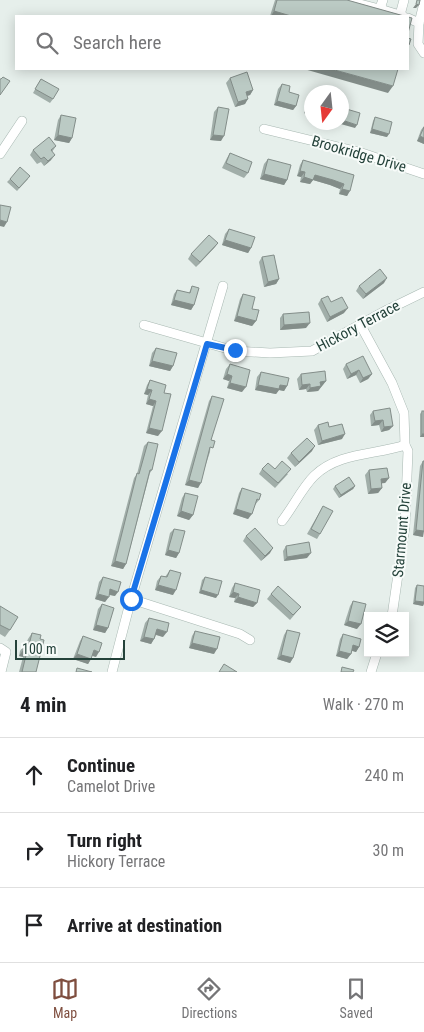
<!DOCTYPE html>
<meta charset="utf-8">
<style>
body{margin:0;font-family:"Roboto Condensed",sans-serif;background:#f2f2f2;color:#202124}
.controls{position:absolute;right:15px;bottom:15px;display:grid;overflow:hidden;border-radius:0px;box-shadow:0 2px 12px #0003}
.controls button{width:45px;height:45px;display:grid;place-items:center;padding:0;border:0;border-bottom:1px solid #e0e0e0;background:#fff;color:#202124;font:25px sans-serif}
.compass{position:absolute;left:304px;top:85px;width:45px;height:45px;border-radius:50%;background:#fff;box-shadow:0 2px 12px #0003;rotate:195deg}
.scale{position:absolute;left:15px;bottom:12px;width:110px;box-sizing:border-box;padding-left:5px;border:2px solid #24423a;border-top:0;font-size:14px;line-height:18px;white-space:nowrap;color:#24423a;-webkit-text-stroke:4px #f7fbf9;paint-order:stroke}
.stop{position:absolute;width:15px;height:15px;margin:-11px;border:4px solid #1a73e8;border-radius:50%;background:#fff}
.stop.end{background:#1a73e8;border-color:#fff;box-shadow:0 1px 5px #0008}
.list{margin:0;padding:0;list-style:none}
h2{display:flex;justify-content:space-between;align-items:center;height:65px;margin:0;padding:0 20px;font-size:21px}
h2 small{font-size:16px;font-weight:400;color:#757577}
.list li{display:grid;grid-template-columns:32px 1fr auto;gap:15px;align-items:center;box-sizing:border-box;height:75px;padding:0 20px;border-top:1px solid #e0e0e0}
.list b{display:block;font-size:19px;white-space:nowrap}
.list p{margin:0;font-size:16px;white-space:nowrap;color:#757577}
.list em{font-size:16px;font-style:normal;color:#757577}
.icon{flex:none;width:28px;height:28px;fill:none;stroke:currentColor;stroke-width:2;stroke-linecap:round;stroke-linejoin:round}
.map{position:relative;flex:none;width:424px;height:672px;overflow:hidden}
.search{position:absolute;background:#fff;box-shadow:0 2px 12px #0003;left:15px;right:15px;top:15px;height:55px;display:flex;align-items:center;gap:12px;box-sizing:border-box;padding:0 18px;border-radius:0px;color:#757577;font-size:19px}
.sheet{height:290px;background:#fff}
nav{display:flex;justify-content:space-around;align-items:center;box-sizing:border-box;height:70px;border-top:1px solid #e0e0e0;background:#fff;font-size:14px;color:#757577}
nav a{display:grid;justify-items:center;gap:2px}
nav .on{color:#7f4e3f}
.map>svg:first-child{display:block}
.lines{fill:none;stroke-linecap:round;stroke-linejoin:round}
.minor-casing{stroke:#a8b8b2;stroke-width:10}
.minor{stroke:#fff;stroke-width:9}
.wall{fill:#a1aea9}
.shaded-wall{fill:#838d89}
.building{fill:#bbcac4;stroke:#838d89}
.route{stroke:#1a73e8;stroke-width:6}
.labels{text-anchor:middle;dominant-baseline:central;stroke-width:4;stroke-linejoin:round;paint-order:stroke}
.street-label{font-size:15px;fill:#24423a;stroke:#f7fbf9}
</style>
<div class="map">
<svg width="424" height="672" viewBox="0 0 424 672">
<rect width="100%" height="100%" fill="#e6efeb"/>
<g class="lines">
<defs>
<g id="minor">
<path d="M344,0L383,10"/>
<path d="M383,0L381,5L383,10L403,16"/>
<path d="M400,15L404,0"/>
<path d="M408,18L419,23L418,44L424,53"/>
<path d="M419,23L424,3"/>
<path d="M264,129L359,152L424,174"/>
<path d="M0,154L22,121"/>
<path d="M360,324L392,383L404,413L405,445"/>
<path d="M144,325L235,351L270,353L312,351L387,310L424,292"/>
<path d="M282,521C293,507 302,488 314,476C338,452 376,455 405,445L408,451L405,526L392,616"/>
<path d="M131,599L240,634L250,640"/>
<path d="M0,648L6,652L1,672"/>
<path d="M112,672L131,599L223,286"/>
<path d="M371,672L377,653"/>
</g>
</defs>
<use href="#minor" class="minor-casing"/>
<use href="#minor" class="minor"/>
</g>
<g class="wall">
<path d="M275,0H347L404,16H270Z"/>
<path d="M230,78L253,90L250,95L247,96L245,104L235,107L226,83Z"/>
<path d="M41,79L53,99L50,103L33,93Z"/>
<path d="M282,84L289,92L296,106L293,110L274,105L278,89Z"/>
<path d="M309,98L312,116L304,113L307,102Z"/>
<path d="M218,107L221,141L210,140L214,112Z"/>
<path d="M61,115L72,138L69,143L54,140L58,120Z"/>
<path d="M375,117L387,137L370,133L373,121Z"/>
<path d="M424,126V144L417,141L421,130Z"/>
<path d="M56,146L52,152L51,160L44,166L41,162L37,164L30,155L33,150Z"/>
<path d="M230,153L248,173L244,178L222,168L227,158Z"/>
<path d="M268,159L287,180L284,185L260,179L264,164Z"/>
<path d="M303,160L354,175L347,196L339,194L340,189L330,185L313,180L310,184L300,182L301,177L297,176L300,165Z"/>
<path d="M10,179H28L17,191L7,182Z"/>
<path d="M229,229L251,248L248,253L222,245L225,234Z"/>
<path d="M218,243L214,248L196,267L188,259L191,254Z"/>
<path d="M262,257L279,279L276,284L264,287L259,262Z"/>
<path d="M384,283L363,299L356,291L359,286Z"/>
<path d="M192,286L194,305L191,310L171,305L174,294L177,290L189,293Z"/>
<path d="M243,294L252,309L256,321L252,326L234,321L240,299Z"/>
<path d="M321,299L331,302L344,313L327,322L318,304Z"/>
<path d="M283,314L306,328L280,330V318Z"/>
<path d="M156,348L173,366L170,371L149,366L152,353Z"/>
<path d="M230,364L242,392L227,388L229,381L223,379L226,369Z"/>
<path d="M346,364L372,374L368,379L360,383L356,375L347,379L343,369Z"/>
<path d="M261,372L287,386L284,391L279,390L276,394L255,390L257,377Z"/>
<path d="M301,374L326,381L318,391L307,392L306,389L299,390L297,379Z"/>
<path d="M150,380L164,393L158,436L146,433L153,406L146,404L148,395L144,394L147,385Z"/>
<path d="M212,396L211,440L210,452L198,488L185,485L209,401Z"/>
<path d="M373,411L393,426L389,430L381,432L379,425L371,426L370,415Z"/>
<path d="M422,411L424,437H420V414Z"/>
<path d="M318,425L342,439L318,445L314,430Z"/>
<path d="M148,442L152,470L150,473L126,564L123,569L111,566L134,478L137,474L144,446Z"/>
<path d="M312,451L295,467L287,458L291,453Z"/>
<path d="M423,461V537L413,535L420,466Z"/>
<path d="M262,469H275L288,474L275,488L259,474Z"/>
<path d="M369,470L389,478L385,483H381L382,488L378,493L368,494L365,475Z"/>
<path d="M335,486H355L353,489L339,498L333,489Z"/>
<path d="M242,488L259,500L255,505L248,519L233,514L239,493Z"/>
<path d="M185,493L193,515L189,520L177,516L182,498Z"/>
<path d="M323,506L320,534L317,539L307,534Z"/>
<path d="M174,529L179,553L176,558L165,555L170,533Z"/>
<path d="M246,536L270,553L261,561L243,541Z"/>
<path d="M286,546L307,558L284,561L283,551Z"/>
<path d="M170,570L173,595L155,590L157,581L161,576L165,577Z"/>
<path d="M103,577L115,596L109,595L105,602L95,599L99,582Z"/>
<path d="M205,577L216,598L199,593L202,580Z"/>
<path d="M235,583L257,603L253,607L234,602L235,598L229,597L232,588Z"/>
<path d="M417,585L423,606L413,604L415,588Z"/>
<path d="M271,594L301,607L290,620L267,599Z"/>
<path d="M353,601L357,629L344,625L350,606Z"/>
<path d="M102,604L108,628L105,633L93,630L98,609Z"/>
<path d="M0,606L10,630L5,637L0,634Z"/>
<path d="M149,618L163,637L156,635L154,639L151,644L140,641L145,623Z"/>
<path d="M287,630L293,658L290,663L277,659L284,635Z"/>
<path d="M195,631L214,654L189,648L192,636Z"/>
<path d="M32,633L40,639L36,672H19L23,657L19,656L20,651L25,644H26L28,639Z"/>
<path d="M343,634L359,647L356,652L352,651L351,654L347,659L336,656L340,639Z"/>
<path d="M83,636L96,657L92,656L91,659L88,664L73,659L80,641Z"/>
</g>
<g class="shaded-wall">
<path d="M416,4L419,5L416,8H413Z"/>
<path d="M274,11L291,16H271Z"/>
<path d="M304,69H331L393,86L388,93Z"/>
<path d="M253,90L250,95L243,97L246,92Z"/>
<path d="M248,99L245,104L235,107L238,102Z"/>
<path d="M277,101L296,106L293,110L274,105Z"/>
<path d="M306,110L312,112V116L304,113Z"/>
<path d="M342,120L357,125L355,128L337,123L338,122H342Z"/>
<path d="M372,129L389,134L387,137L370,133Z"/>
<path d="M58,135L72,138L69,143L54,140Z"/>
<path d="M213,135L224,136L221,141L210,140Z"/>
<path d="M420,136L424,138V144L417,141Z"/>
<path d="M55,155L51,160L44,166L48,161Z"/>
<path d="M300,171L305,172L301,177L297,176Z"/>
<path d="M264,174L287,180L284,185L260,179Z"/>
<path d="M315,175L333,180L344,184L340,189L330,185L313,180L310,184L300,182L304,177Z"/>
<path d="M342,189L350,191L347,196L339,194Z"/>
<path d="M0,220L7,222L4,227L0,226Z"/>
<path d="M225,240L251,248L248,253L222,245Z"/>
<path d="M218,243L214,248L196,267L200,262Z"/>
<path d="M387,278L384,283L363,299L366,294Z"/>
<path d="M279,279L276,284L264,287L268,282Z"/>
<path d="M174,300L194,305L191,310L171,305Z"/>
<path d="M348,308L344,313L327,322L330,317Z"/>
<path d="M237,316L256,321L252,326L234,321Z"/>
<path d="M310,323L306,328L280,330L284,325Z"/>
<path d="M152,361L173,366L170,371L149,366Z"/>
<path d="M359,370L356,375L347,379L351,374Z"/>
<path d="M227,374L232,376L229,381L223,379Z"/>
<path d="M372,374L368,379L360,383L363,378Z"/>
<path d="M326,381L318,391L307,392L310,388L320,382Z"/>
<path d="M230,383L246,387L242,392L227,388Z"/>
<path d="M310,384L306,389L299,390L302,385Z"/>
<path d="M258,385H280L287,386L284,391L279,390L276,394L255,390Z"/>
<path d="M147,389L152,390L148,395L144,394Z"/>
<path d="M149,399L156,401L153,406L146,404Z"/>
<path d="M383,420L379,425L371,426L375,421Z"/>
<path d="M393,426L389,430L381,432L384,427Z"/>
<path d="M149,428L162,431L158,436L146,433Z"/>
<path d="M345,434L342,439L318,445L322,441Z"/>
<path d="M422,434H424V437H420Z"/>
<path d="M315,446L312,451L295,467L299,462Z"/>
<path d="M389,478L385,483L377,484L381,479Z"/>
<path d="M189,480L201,483L198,488L185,485Z"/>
<path d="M355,486L353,489L339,498L341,495Z"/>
<path d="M382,488L378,493L368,494L371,489Z"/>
<path d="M236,509L252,514L248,519L233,514Z"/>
<path d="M181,511L193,515L189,520L177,516Z"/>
<path d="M416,530L424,531L423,537L413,535Z"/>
<path d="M273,548L270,553L261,561L265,556Z"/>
<path d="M168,550L179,553L176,558L165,555Z"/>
<path d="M311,553L307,558L284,561L287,557Z"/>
<path d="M115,561L126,564L123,569L111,566Z"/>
<path d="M158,585L176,590L173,595L155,590Z"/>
<path d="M110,589L118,592L115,596L107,594Z"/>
<path d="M201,590L218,595L216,598L199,593Z"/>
<path d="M233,592L239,594L235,598L229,597Z"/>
<path d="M98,594L109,597L105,602L95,599Z"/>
<path d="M238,597L257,603L253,607L234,602Z"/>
<path d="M415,601L424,602V604L423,606L413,604Z"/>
<path d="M348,621L361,624L357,629L344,625Z"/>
<path d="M96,625L108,628L105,633L93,630Z"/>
<path d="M157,629L167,632L163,637L154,634Z"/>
<path d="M144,637L154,639L151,644L140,641Z"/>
<path d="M192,643L217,649L214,654L189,648Z"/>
<path d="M353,645L359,647L356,652L350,650Z"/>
<path d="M23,650L27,651L23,657L19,656Z"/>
<path d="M94,650L99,652L96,657L91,655Z"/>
<path d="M339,651L351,654L347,659L336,656Z"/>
<path d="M77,654L91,659L88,664L73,659Z"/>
<path d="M281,655L293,658L290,663L277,659Z"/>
</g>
<g class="building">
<path d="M277,0H347L404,16H291L274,11Z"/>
<path d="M417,0H420L419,5L416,4Z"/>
<path d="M408,17L412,18L408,33Z"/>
<path d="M408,38L411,39L409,45L408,44Z"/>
<path d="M331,69H398L393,86Z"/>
<path d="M247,72L253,90L246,92L248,99L238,102L230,78Z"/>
<path d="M3,77L10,81L0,95V79H1Z"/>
<path d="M41,79L59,89L53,99L35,89Z"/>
<path d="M282,84L290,86L289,92L299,95L296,106L277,101Z"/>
<path d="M309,98L312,99V112L306,110Z"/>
<path d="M218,107L229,109L224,136L213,135Z"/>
<path d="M343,108L360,113L357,125L342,120V112Z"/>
<path d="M61,115L76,118L72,138L58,135Z"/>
<path d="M375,117L392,122L389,134L372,129Z"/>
<path d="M424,127V138L420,136Z"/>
<path d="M49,137L56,146L51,150L55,155L48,161L44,157L41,159L33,150Z"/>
<path d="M230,153L252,162L248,173L226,163Z"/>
<path d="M268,159L291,165L287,180L264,174Z"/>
<path d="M303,160L354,175L350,191L342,189L344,184L333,180L315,175L313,180L304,177L305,172L300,171Z"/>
<path d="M20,167L30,176L19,188L10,179Z"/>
<path d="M0,205L11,207L7,222L0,220Z"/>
<path d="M229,229L255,237L251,248L225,240Z"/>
<path d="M209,235L218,243L200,262L191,254Z"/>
<path d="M274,255L279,279L268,282L262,257Z"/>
<path d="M380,269L387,278L366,294L359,286Z"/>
<path d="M192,286L199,288L194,305L174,300L177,290L190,293Z"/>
<path d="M243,294L255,297L252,309L259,310L256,321L237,316Z"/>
<path d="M328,296L331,302L342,297L348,308L330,317L321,299Z"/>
<path d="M309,312L310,323L284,325L283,314Z"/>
<path d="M156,348L177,353L173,366L152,361Z"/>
<path d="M363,356L372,374L363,378L359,370L351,374L346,364Z"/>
<path d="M230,364L250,370L246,387L230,383L232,376L227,374Z"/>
<path d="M325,371L326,381L320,382L321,386L310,388V384L302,385L301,374Z"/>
<path d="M261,372L289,378L287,386L280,385L279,389L258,385Z"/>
<path d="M150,380L166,385L164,393L171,394L162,431L149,428L156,401L149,399L152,390L147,389Z"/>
<path d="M212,396L224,399L211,440L215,441L213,448L210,447L201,483L189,480Z"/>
<path d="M390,408L393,426L384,427L383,420L375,421L373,411Z"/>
<rect x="422" y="411" width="2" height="23"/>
<path d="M328,422L329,427L342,424L345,434L322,441L318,425Z"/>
<path d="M307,438L315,446L299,462L291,453Z"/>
<path d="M148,442L158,444L152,470H150L126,564L115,561L137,473L139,474Z"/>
<path d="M282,461L291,469L278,483L262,469L268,463L275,469Z"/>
<path d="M423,461H424V531L416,530Z"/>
<path d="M387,468L389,478L381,479L382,488L371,489L369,470Z"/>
<path d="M349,477L355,486L341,495L335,486Z"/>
<path d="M242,488L261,494L259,500L257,499L252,514L236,509Z"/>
<path d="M185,493L198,496L193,515L181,511Z"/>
<path d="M323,506L333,511L320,534L311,529Z"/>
<path d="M255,528L273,548L265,556L246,536Z"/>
<path d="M174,529L185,531L179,553L168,550Z"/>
<path d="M309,542L311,553L287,557L286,546Z"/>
<path d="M170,570L181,573L176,590L158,585L161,576L167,577Z"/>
<path d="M103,577L121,582L118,592L110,589L109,597L98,594Z"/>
<path d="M205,577L222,581L218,595L201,590Z"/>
<path d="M235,583L260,590L257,603L238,597L239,594L233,592Z"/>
<path d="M417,585L424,586V602L415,601Z"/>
<path d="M278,586L301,607L293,615L271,594Z"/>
<path d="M353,601L366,604L361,624L348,621Z"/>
<path d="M102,604L114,608L108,628L96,625Z"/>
<path d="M0,606L18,617L10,630L0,625Z"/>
<path d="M149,618L169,623L167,632L157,629L154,639L144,637Z"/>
<path d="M287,630L300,633L293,658L281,655Z"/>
<path d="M195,631L220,637L217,649L192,643Z"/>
<path d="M32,633L41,635L40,639L44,640L36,672H22L27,651L23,650L25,644L29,645Z"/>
<path d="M343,634L361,639L359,647L353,645L351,654L339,651Z"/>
<path d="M83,636L102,643L99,652L94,650L91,659L77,654Z"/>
<path d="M224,664L237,672H219Z"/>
<path d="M342,667L354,670L353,672H341Z"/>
<path d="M77,668L92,672H76Z"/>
</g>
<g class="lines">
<path class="route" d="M131,599L207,344L235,350"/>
</g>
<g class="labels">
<g class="street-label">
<text transform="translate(359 154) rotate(16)">Brookridge Drive</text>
<text transform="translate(358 326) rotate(-28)">Hickory Terrace</text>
<text transform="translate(402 530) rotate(-85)">Starmount Drive</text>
</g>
</g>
</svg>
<div class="controls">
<button><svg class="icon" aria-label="layers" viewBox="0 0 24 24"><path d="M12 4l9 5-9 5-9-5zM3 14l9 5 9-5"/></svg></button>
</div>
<svg class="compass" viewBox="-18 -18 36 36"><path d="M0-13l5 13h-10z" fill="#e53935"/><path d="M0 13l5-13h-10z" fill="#757577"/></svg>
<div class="scale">100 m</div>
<div class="stop" style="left:131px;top:599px"></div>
<div class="stop end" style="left:235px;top:350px"></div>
<div class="search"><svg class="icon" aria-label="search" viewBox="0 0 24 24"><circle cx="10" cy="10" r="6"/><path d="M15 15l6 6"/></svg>Search here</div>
</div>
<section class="sheet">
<h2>4 min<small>Walk · 270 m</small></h2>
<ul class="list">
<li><svg class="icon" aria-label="ahead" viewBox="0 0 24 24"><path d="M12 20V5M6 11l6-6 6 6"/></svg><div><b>Continue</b><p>Camelot Drive</p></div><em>240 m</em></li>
<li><svg class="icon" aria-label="right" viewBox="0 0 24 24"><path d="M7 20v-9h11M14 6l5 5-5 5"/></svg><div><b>Turn right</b><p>Hickory Terrace</p></div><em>30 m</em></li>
<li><svg class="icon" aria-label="arrive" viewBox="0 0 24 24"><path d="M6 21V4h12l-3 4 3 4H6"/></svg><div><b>Arrive at destination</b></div></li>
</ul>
</section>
<nav>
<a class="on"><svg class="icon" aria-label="map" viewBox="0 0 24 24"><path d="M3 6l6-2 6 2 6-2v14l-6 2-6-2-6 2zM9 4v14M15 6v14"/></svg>Map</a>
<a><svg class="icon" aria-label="directions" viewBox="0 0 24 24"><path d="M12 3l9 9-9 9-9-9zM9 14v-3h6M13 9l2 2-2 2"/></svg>Directions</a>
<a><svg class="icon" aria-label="saved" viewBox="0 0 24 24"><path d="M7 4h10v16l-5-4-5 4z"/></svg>Saved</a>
</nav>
